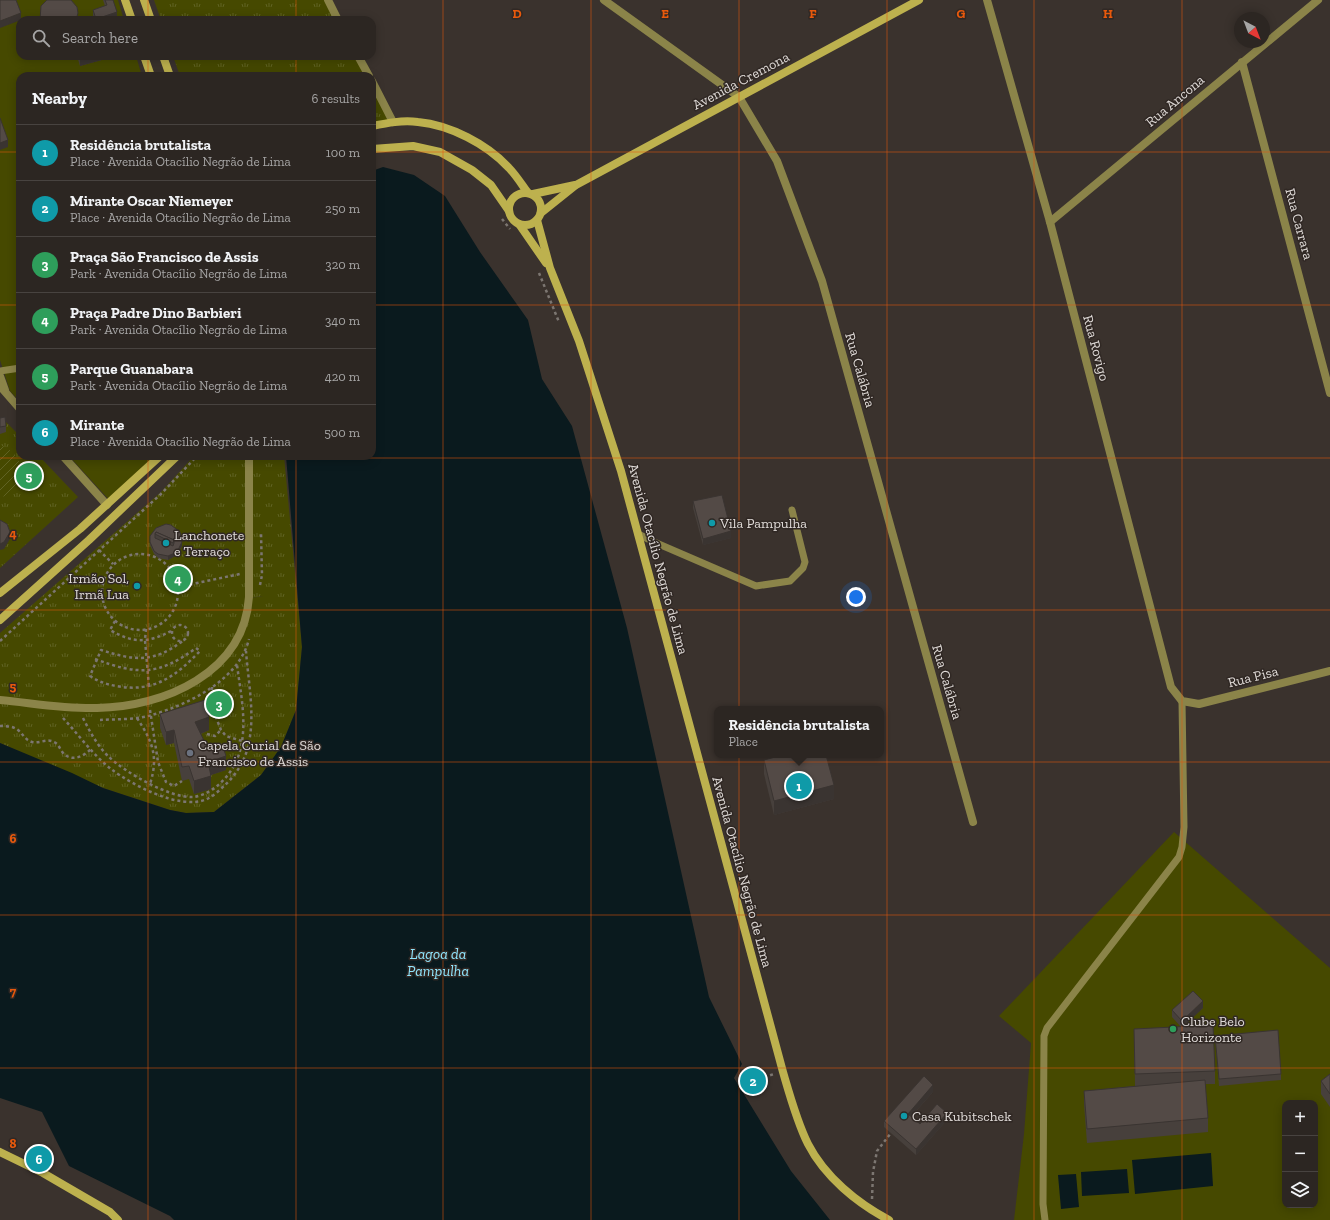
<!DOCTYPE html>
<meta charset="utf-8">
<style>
body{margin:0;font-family:"Zilla Slab",serif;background:#342e2a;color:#f1f3f6}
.controls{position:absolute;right:12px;bottom:12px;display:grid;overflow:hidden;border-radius:8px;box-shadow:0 2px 10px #0003}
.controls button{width:36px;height:36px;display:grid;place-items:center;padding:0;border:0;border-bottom:1px solid #484340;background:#2c2622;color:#f1f3f6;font:20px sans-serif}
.compass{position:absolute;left:1234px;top:12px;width:36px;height:36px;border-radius:50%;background:#2c2622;box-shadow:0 2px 10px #0003;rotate:138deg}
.you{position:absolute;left:856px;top:597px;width:14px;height:14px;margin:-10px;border:3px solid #fff;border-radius:50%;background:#1a73e8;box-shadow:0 0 0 6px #1a73e833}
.badge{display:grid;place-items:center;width:26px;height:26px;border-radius:50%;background:#8bbbb9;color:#fff;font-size:13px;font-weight:700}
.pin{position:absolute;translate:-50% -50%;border:2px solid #fff;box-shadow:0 1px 4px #0006}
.popup{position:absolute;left:714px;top:706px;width:170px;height:52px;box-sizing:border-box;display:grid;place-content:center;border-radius:8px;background:#2c2622;filter:drop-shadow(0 1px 3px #0005);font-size:13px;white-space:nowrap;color:#a6a5a5}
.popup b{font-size:15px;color:#f1f3f6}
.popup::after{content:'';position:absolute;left:50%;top:100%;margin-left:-8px;border:8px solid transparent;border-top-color:#2c2622}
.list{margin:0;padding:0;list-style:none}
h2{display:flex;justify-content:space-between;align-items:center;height:52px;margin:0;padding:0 16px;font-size:17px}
h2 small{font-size:13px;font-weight:400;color:#a6a5a5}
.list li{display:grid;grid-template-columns:26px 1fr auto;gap:12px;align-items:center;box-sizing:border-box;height:56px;padding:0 16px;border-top:1px solid #484340}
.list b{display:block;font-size:15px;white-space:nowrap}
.list p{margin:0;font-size:13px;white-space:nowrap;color:#a6a5a5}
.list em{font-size:13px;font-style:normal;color:#a6a5a5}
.icon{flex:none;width:22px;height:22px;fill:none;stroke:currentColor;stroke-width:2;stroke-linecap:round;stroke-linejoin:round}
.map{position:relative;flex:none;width:1330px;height:1220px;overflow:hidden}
.search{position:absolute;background:#2c2622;box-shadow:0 2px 10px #0003;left:16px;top:16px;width:360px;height:44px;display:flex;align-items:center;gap:10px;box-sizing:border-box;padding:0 14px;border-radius:12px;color:#a6a5a5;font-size:15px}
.panel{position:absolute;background:#2c2622;box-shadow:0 2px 10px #0003;left:16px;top:72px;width:360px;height:388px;border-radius:12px}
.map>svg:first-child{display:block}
.grass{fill:url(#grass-tufts)}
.garden{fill:url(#garden-furrows)}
.pitch{fill:#464900;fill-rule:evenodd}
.water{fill:#0a1a1e}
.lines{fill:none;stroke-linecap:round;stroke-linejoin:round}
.path{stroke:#7c7671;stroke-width:2.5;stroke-dasharray:3 3;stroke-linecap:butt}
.lane{stroke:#8b8449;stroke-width:7}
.street{stroke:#8b8449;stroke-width:8}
.secondary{stroke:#bdb14e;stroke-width:8}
.wall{fill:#47403c}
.shaded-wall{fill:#3a3431}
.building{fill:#534a46;stroke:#3a3431;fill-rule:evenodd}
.grid{fill:none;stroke:#e8590c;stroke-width:1;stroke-opacity:0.55}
.culture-dot{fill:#0f9aa8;stroke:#302824;stroke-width:1.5}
.worship-dot{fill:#6b7280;stroke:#302824;stroke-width:1.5}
.leisure-dot{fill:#2e9e5b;stroke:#302824;stroke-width:1.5}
.labels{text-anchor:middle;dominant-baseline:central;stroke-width:3;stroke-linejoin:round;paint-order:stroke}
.street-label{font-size:14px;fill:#e0dbd8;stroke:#302824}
.poi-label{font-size:14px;fill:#e0dbd8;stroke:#302824;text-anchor:start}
.water-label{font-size:15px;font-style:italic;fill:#8fe4fc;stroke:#302824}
.grid-label{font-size:13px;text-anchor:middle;font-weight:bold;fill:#e8590c;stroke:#302824;stroke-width:3;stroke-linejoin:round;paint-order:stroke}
</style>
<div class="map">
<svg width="1330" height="1220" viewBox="0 0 1330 1220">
<defs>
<pattern id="grass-tufts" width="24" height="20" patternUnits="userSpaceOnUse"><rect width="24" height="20" fill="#464900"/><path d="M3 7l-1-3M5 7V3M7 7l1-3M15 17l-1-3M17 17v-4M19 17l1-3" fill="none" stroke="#606324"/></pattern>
<pattern id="garden-furrows" width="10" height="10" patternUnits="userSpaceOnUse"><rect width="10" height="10" fill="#464900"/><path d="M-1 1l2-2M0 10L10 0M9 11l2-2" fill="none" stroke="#606324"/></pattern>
</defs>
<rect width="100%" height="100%" fill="#3a322d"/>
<g class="grass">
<path d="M154,0H327L338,20H161Z"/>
<path d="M173,56H359L371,76H180Z"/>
<path d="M372,78L398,123L372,127Z"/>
<path d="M5,421L20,436V456H39L78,497L0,568V422Z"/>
<path d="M194,456H284L302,647L296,710L281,747L261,775L214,812L186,813L170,810L103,788L0,743V702C32,705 65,711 97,710C153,708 212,688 240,637C246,626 247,610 250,598L263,596L249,598L238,634L228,652L207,673L172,693L133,704L98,706L0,701V633L161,492Z"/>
</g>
<path class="garden" d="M0,445C28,455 28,487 0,498Z"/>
<g class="pitch">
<path d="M0,0H118L124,20H20V56H136L142,76H20V402L10,391L0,360Z"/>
<path d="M69,456H158L112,503Z"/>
<path d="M1174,832L1330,968V1220H1014L1024,1134L1031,1043L999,1016ZM1285,1103H1315V1205H1285Z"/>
</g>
<g class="water">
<path d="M383,167L414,175L445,196L480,252L528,320L542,379L572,426L627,628L709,997L742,1064L734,1078L791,1171L830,1220H174L170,1216L69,1166L42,1112L0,1098V743L72,773L103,788L170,810L186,813L214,812L261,775L281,747L296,710L302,647L286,456H372V171Z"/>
<path d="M1211,1153L1213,1186L1135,1194L1132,1160Z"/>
<path d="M1127,1169L1129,1193L1082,1196L1081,1172Z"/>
<path d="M1076,1174L1079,1207L1061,1209L1058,1175Z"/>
</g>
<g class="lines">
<g class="path">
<path d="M502,219L510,229"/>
<path d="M539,273L559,322"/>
<path d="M99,550L113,564"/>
<circle cx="140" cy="592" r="38"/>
<path d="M260,585L262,575L261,532"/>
<path d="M178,587L240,574"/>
<path d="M115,621L110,630C134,644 149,643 173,630"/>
<circle cx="180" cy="633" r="8"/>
<path d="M146,629L145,640L149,687"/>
<path d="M0,641L162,493L197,456"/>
<path d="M95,659C138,675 158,676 196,648L200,651C175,677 153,693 116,686C106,684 99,682 90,676L101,650C135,661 154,663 184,640"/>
<path d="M212,687V707L221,730L226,736L242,741"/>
<path d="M150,710L158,762L166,782L174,786L182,781"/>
<path d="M63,718C78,734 93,755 111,769C132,785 181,811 207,799C213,796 219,791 224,786C237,774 246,759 249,742C255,713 248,680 246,651"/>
<path d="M83,718C90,732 97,745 108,756C124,772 171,799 194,797C212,794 227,779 235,764C250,734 241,696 237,665"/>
<path d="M137,718C152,741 159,756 150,784"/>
<path d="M100,720C116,719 136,720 152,715C189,704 239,680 249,639"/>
<path d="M0,726C6,726 13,726 18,730C23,734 25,740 32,742C39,744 47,738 54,742C59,744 60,750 64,754C73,762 84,756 91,749"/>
<path d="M207,734L215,736L221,730"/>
<path d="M753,1081L774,1074"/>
<path d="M872,1199L873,1172L877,1151L891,1133"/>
</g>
<g class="lane">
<path d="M0,371L20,368"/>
<path d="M638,534L654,542L756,586L790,581L803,568L805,562L792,510"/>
<path d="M1045,1220L1043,1204L1044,1036L1047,1028L1179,857L1182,847L1184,827L1182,701"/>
</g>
<g class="street">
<path d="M328,0L338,20"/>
<path d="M604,0L739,97L777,161L822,281L973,822"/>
<path d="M987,0L1050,222L1171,687L1182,701L1199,704L1330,671"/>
<path d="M358,56L369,76"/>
<path d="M1242,62L1330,393"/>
<path d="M372,81L393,122"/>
<path d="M1050,222L1318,0"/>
<path d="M0,376L5,390"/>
<path d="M0,386L20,409"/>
<path d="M63,456L107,505"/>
<path d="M0,700C32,703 65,709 97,708C164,707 244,673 249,597V456"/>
</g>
<g class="secondary">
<path d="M125,0L132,20"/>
<path d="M144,0L151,20"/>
<path d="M144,56L151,76"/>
<path d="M163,56L170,76"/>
<path d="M372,126C387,123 402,120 418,122C450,125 487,144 509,168C516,175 522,185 528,193"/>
<path d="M372,149L413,146L440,152L472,170L491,185L509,211"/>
<circle cx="525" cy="209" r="16"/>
<path d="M533,194L575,185"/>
<path d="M541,213L576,185L919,0"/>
<path d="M537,220L550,268L579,341L621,471L783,1072C790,1096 797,1122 808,1144C825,1177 857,1203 889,1220"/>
<path d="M519,224L546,263"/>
<path d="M0,593L80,529L160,456"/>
<path d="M0,620L89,540L177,456"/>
<path d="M0,1152L43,1173L110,1212L118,1220"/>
</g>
</g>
<g class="wall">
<path d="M103,0H113L117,19L114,20H94L93,16V10L105,6Z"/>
<path d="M77,56H109V58L80,66Z"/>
<path d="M0,418L6,426V432L0,434Z"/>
<path d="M693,501L731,538L703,545L693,508Z"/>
<path d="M156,528L182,546L177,555L168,560L158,558L154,554L150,545V542Z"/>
<path d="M160,714L209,730L201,734L209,751L226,770L211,775V789L194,794L189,779L182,781L174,743L166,745L160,728Z"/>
<path d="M764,760L834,799L774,815L764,774Z"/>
<path d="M1203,1008L1183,1026L1215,1071V1084H1205L1208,1118V1132L1087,1143L1084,1104V1091L1135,1086L1134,1029L1181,1027L1172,1017V1010Z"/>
<path d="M1215,1036L1281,1074V1080L1219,1086Z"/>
<path d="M1330,1074V1107L1321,1094V1081Z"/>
<path d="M933,1092L911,1117L920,1124L947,1120L916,1155L884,1127V1121Z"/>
</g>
<g class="shaded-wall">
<path d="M117,12V19L114,20H96V19Z"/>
<path d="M21,13V20L0,28V21Z"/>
<path d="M92,56H109V58L80,66V59Z"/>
<path d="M8,140V147L0,150V143Z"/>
<path d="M731,531V538L703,545V539Z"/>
<path d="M10,532V539L4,549L0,550V544Z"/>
<path d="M182,542V546L177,555L168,560V556Z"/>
<path d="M209,717V730L195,736V722Z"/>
<path d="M174,730V743L166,745V732Z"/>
<path d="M226,756V770L208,776V762Z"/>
<path d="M211,776V789L194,794V781Z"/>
<path d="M834,785V799L774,815V801Z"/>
<path d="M1203,1001V1008L1182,1028V1021Z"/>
<path d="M933,1085V1092L908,1120V1114Z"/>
<path d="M947,1113V1120L916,1155V1149Z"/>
</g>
<g class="building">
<path d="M0,0H16L21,13L0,21Z"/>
<path d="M47,0H71L77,7L78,13L76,20H40L41,6Z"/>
<path d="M105,0H113L117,12L96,19L93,10L107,5Z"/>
<path d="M79,56H92L80,59Z"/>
<path d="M0,118L8,140L0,143Z"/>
<path d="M5,417L6,426L0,427V418Z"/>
<path d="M722,495L731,531L703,539L693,501Z"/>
<path d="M0,520L7,524L10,532L4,542L0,544Z"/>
<path d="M166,524L171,525L180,532L182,542L177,552L168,556L158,554L154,551L150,542V536L156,528ZM156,532L174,540V543L173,546L155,538V534Z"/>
<path d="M156,532L174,540L173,543L155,534Z"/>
<path d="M205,700L209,717L195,722L209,751L223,747L226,756L208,762L211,776L194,781L189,766L182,767L174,730L166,732L160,714Z"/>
<path d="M783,755H826L834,785L774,801L764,760Z"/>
<path d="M1193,991L1203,1001L1182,1021L1172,1010Z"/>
<path d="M1213,1025L1215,1071L1135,1074L1134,1029Z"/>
<path d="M1278,1030L1281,1074L1219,1079L1215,1036Z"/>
<path d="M1330,1074V1094L1321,1081Z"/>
<path d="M924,1076L933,1085L908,1114L920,1124L937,1104L947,1113L916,1149L884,1121Z"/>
<path d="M1205,1080L1208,1118L1087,1129L1084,1091Z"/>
</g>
<path class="grid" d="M148,0V20M296,0V20M443,0V1220M591,0V1220M739,0V1220M887,0V1220M1034,0V1220M1182,0V1220M148,56V76M296,56V76M0,152H20M372,152H1330M0,305H20M372,305H1330M148,456V1220M296,456V1220M0,458H1330M0,610H1330M0,762H1330M0,915H1330M0,1068H1330"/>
<g class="culture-dot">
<circle cx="712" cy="523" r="4"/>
<circle cx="166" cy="543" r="4"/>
<circle cx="137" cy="586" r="4"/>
<circle cx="904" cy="1116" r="4"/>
</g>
<circle class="worship-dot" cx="190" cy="753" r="4"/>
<circle class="leisure-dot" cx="1173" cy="1029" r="4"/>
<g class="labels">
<g class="street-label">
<text transform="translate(741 81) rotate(-28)">Avenida Cremona</text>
<text transform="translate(1175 101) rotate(-40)">Rua Ancona</text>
<text transform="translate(1299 224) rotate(75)">Rua Carrara</text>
<text transform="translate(1096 348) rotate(75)">Rua Rovigo</text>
<text transform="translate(860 370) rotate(74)">Rua Calábria</text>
<text transform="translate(658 559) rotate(75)">Avenida Otacílio Negrão de Lima</text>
<text transform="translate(1253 677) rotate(-14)">Rua Pisa</text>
<text transform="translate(947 682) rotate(74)">Rua Calábria</text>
<text transform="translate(742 872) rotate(75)">Avenida Otacílio Negrão de Lima</text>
</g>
<g class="poi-label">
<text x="720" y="523">Vila Pampulha</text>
<text x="174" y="535">Lanchonete<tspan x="174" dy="16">e Terraço</tspan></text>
<text x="129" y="578" text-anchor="end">Irmão Sol,<tspan x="129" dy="16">Irmã Lua</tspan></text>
<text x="198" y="745">Capela Curial de São<tspan x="198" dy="16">Francisco de Assis</tspan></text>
<text x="1181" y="1021">Clube Belo<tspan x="1181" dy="16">Horizonte</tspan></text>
<text x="912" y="1116">Casa Kubitschek</text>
</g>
<g class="water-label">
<text x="438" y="954">Lagoa da<tspan x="438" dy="17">Pampulha</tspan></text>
</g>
</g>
<g class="grid-label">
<text x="517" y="18">D</text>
<text x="665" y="18">E</text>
<text x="813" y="18">F</text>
<text x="961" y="18">G</text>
<text x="1108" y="18">H</text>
<text x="13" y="538">4</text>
<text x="13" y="691">5</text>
<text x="13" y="843">6</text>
<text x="13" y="996">7</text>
<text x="13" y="1148">8</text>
</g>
</svg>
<div class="controls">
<button>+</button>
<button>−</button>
<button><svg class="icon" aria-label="layers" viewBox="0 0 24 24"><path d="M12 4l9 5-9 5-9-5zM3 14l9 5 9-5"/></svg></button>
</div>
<svg class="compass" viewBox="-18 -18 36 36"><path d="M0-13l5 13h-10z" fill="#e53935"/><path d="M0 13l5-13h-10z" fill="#a6a5a5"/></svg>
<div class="you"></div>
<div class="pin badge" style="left:799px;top:786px;background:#0f9aa8">1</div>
<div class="popup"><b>Residência brutalista</b>Place</div>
<div class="pin badge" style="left:753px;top:1081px;background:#0f9aa8">2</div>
<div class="pin badge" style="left:219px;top:704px;background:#2e9e5b">3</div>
<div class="pin badge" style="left:178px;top:579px;background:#2e9e5b">4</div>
<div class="pin badge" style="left:29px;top:476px;background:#2e9e5b">5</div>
<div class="pin badge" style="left:39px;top:1159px;background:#0f9aa8">6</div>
<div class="search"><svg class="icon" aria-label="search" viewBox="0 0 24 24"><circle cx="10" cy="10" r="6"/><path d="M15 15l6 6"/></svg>Search here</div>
<section class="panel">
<h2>Nearby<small>6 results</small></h2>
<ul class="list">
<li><span class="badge" style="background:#0f9aa8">1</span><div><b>Residência brutalista</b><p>Place · Avenida Otacílio Negrão de Lima</p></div><em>100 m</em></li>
<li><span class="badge" style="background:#0f9aa8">2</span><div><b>Mirante Oscar Niemeyer</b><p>Place · Avenida Otacílio Negrão de Lima</p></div><em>250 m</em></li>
<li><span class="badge" style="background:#2e9e5b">3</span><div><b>Praça São Francisco de Assis</b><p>Park · Avenida Otacílio Negrão de Lima</p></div><em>320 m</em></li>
<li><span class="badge" style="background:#2e9e5b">4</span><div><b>Praça Padre Dino Barbieri</b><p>Park · Avenida Otacílio Negrão de Lima</p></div><em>340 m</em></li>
<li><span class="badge" style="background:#2e9e5b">5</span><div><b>Parque Guanabara</b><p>Park · Avenida Otacílio Negrão de Lima</p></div><em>420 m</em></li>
<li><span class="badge" style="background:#0f9aa8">6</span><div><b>Mirante</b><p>Place · Avenida Otacílio Negrão de Lima</p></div><em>500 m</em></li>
</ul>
</section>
</div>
